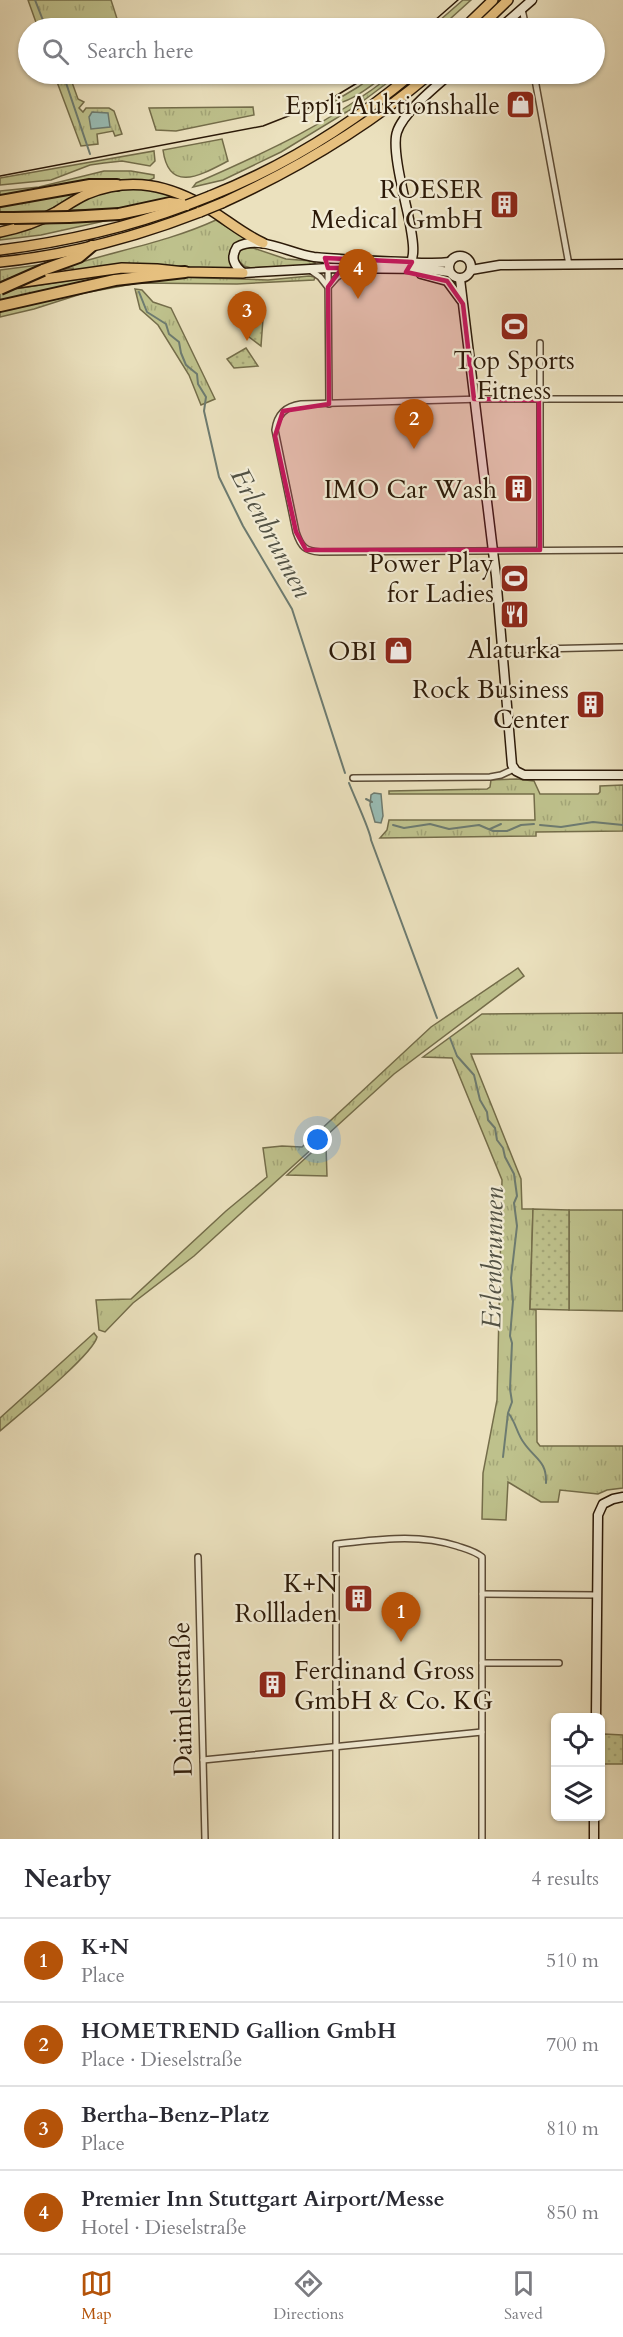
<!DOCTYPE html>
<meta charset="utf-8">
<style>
body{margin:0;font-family:Cardo,serif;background:#f7f7f7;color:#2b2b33}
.controls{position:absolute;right:18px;bottom:18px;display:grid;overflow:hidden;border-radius:9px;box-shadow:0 2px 4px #0004}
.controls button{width:54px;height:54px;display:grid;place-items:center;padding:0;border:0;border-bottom:2px solid #e1e1e2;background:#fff;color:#2b2b33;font:30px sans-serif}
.you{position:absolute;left:318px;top:1140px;width:21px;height:21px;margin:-15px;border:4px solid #fff;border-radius:50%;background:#1a73e8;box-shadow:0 0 0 9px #1a73e833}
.badge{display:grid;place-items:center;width:39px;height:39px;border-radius:50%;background:#b45309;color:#fff;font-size:20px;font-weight:700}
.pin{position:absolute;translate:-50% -50px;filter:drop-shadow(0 2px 3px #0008)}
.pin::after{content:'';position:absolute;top:32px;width:21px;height:18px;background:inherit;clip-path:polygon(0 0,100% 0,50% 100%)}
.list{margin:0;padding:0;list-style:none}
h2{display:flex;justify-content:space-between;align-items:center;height:78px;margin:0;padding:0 24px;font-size:26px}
h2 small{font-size:20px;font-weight:400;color:#7c7c81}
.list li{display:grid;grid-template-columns:39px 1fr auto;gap:18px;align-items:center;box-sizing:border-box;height:84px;padding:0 24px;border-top:2px solid #e1e1e2}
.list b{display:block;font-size:22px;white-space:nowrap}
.list p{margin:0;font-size:20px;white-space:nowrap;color:#7c7c81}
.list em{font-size:20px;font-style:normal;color:#7c7c81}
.icon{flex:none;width:33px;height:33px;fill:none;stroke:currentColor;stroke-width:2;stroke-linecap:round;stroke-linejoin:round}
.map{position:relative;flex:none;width:623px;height:1839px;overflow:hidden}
.search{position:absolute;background:#fff;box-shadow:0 2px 4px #0004;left:18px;right:18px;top:18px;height:66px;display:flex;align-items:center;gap:15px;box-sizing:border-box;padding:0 21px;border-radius:33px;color:#7c7c81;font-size:22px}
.sheet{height:414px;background:#fff}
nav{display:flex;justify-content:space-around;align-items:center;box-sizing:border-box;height:84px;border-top:2px solid #e1e1e2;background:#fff;font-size:16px;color:#7c7c81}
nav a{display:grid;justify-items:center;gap:3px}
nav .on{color:#b45309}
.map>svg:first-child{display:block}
.grass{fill:url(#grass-tufts);stroke:#746d4a;stroke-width:1.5}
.park{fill:url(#park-dots);stroke:#746d4a;stroke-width:1.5}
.water{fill:#99bdb6;stroke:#6d7b70;stroke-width:1.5}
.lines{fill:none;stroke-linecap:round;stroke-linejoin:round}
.stream{stroke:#6d7b70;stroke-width:2}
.minor-casing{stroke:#5b4b36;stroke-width:8}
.secondary-casing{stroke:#2b1908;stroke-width:11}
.trunk-casing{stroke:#2b1908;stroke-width:12}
.motorway-casing{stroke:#2b1908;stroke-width:14}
.minor{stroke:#f2ecd5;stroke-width:5}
.secondary{stroke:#f2ecd5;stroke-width:8}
.trunk{stroke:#e6c07f;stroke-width:9}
.motorway{stroke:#e6c07f;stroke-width:10}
.tram{stroke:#2b1908;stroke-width:1.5}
.trunk-bridge-casing{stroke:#2b1908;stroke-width:12;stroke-linecap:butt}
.motorway-bridge-casing{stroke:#2b1908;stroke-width:14;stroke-linecap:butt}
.trunk-bridge{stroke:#e6c07f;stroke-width:9}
.motorway-bridge{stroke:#e6c07f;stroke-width:10}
.marked{fill:#c2185b;fill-opacity:0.2;stroke:#c2185b;stroke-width:4.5;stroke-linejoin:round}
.labels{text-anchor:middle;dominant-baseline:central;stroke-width:4.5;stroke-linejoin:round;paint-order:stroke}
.poi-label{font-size:26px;fill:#2b1908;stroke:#f2ecd5;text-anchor:end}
.street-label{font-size:26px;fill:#2b1908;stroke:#f2ecd5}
.water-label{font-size:27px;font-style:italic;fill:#525245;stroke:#f2ecd5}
</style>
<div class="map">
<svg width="623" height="1839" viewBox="0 0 623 1839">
<defs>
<pattern id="grass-tufts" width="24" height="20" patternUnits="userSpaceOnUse" patternTransform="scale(1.5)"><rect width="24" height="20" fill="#bec18c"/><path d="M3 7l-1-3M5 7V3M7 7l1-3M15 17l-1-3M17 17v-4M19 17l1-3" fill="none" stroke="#a3a577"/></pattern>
<pattern id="park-dots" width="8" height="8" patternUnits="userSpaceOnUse" patternTransform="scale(1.5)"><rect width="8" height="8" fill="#bec18c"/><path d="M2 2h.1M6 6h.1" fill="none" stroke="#a3a577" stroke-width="1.8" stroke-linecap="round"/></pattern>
</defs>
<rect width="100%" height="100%" fill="#ebe1be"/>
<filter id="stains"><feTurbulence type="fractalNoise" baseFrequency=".00333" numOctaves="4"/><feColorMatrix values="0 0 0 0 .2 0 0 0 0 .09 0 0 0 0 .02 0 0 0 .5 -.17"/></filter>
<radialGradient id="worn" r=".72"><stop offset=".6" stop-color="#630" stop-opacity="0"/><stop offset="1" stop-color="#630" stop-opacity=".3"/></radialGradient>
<g class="grass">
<path d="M28,0H111L120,28H38Z"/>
<path d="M463,0H471L440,28H431Z"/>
<path d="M54,74H69L78,99L84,102L79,108L83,112L86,108H109L114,111L122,134L115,136L113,131L97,134L98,144L81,146Z"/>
<path d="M376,74H387C369,87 350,104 328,105L358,87Z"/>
<path d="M393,74H399L355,107L281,152L223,180L193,187L196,183C267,152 332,122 393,74Z"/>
<path d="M253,107L254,115L176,131L156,130L149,108Z"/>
<path d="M222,139L228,161C201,175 169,194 163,150Z"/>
<path d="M154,151L155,161L150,166L122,161L104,163L90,165L51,180L0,185V178Z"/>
<path d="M104,171H131L154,175V178L148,181L107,180L0,197V191L39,187Z"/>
<path d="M83,189L84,192L50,211L0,212V205Z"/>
<path d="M119,189C135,189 158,186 171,197L124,209L65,210L93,195Z"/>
<path d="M108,218L109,220L41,235L0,240V236L41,224Z"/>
<path d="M216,220L246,239C233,245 226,253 233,269L114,265L74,271L73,268L53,271C107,252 164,244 216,220Z"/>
<path d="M244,248H253L286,259L312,261L315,262V265L251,268L244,266L237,259L238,252Z"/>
<path d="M38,265V267L0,282V270Z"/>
<path d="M128,271L130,274L86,281L0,301V293L15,289Z"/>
<path d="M309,276L315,277L314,280L237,284L138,283L84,293L34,309L0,317V308L85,288L173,277L268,280Z"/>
<path d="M135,289L142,290L153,302L171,308L215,399L201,405L189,375L158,325L140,309Z"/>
<path d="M517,779L534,781L540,794H598L600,792V786L623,785V831L536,832V836L380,838L387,830L389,820H535L534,794H389V791L487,789L490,787L491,780Z"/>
<path d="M518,968L524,976L394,1074L194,1256L133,1303L105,1332L99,1330L96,1300L131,1299L226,1211L267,1177L263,1148L282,1146L302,1147L431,1027Z"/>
<path d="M623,1013V1053L471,1054L521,1179L522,1209H533L530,1309L536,1310L537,1442L540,1446H623V1488L607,1490L598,1494L560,1490L558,1502H541L508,1482L506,1520L482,1519L483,1473L497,1400L502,1180L452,1058L423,1057L482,1014Z"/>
<path d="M322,1143L326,1146L327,1176L287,1175Z"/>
<path d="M569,1210H623V1311L569,1310Z"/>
<path d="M94,1333L97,1337C93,1355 17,1416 0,1431V1418Z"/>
</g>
<g class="park">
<path d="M263,319L261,346L249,337L252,320Z"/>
<path d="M246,348L258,366L234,368L227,359Z"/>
<path d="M533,1209L569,1210V1310L530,1309Z"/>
<path d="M604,1734L623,1735V1764H604Z"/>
</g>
<g class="water">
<path d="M92,112L108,113L110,127L91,129L89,117Z"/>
<path d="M374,793L381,794L383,816L381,823L375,822L370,805L371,795Z"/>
</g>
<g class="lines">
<g class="stream">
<path d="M35,0L46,28"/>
<path d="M63,74L90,154"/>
<path d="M139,292L147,312L166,324L169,334L179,342L181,353L186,365L197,374L198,384L206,397L204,411L219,477L243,526L292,609L345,773"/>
<path d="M349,783C353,794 371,832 371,840L437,1018"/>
<path d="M366,799L372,802"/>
<path d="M393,825L404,828L430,824L449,829L479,825L493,831H507L521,825L534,824"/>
<path d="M540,825L561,827L593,822L623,825"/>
<path d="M490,829L501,824"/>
<path d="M450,1038L457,1056L474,1075L480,1100L487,1112L488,1120L495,1128L497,1140L503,1148L505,1157L514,1174L517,1196L514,1203L517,1226L511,1278L513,1301L510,1336L512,1343L510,1389L512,1402L508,1413L503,1457"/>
<path d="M509,1414C516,1423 517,1434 524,1443C535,1459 547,1461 546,1483"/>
</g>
<defs>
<g id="minor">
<path d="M522,9L526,28"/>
<path d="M534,74L569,265"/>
<path d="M325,258L328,268L329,404"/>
<path d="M310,270L320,277L327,286"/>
<path d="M329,286L337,277L350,269"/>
<path d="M540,343V550"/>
<path d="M623,399H483L301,404C286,406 277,414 275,430L296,532C301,547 305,551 320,552L623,550"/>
<path d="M502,650L623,647"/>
<path d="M353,778L490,777L501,775L514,769"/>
<path d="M198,1557L205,1839"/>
<path d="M482,1594L597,1595"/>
<path d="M482,1663H559"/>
<path d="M203,1760L482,1732"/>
<path d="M336,1839V1544C377,1540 416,1533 457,1546C466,1549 475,1551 482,1557V1839"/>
</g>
<g id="secondary">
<path d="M500,28L532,0"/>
<circle cx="460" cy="267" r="11"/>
<path d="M410,265C416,253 412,237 410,224C406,203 391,149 397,132C403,113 435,87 450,74"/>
<path d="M471,270L500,265L623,264"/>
<path d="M449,272L428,269L328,268L243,273C234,265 230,258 237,247C259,234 290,254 314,257C345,260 376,261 407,262C422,263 435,264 450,262"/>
<path d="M421,274L447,281L461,300"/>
<path d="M460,279L496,576L512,765L516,771L524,775H623"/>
<path d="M596,1718L598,1515L603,1504L613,1499L623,1497"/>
<path d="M594,1839V1816"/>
</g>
<g id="trunk">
<path d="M464,28L493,0"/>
<path d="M479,28L508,0"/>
<path d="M210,196C283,167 352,124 412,74"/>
<path d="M222,203C297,169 367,127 430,74"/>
<path d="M0,232C20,228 38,222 56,212C66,206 76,199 87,194C131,176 170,185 209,209C227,220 243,234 263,243"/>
<path d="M0,250C64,242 126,228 187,205"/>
<path d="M0,262C69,255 136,237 200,212"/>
<path d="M17,283L122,268L157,269L185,272L243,273"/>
</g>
<g id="motorway">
<path d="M0,201L90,185H117"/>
<path d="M69,217L119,214L170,203L187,205"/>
<path d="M0,218H14"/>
<path d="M43,270L79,257L92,246"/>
<path d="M0,306L115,280L185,272"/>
</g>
</defs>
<use href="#minor" class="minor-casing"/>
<use href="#secondary" class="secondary-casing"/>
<use href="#trunk" class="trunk-casing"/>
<use href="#motorway" class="motorway-casing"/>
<use href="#minor" class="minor"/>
<use href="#secondary" class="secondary"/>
<use href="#trunk" class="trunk"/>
<use href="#motorway" class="motorway"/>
<g class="tram">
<path d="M426,28L458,0"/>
<path d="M0,176L263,126L329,100L372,74"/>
</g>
<defs>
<g id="trunk-bridge">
<path d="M187,205L210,196"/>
<path d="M200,212L222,203"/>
</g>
<g id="motorway-bridge">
<path d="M14,218L69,217"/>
<path d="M0,289L43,270"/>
</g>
</defs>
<use href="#trunk-bridge" class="trunk-bridge-casing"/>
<use href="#motorway-bridge" class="motorway-bridge-casing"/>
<use href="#trunk-bridge" class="trunk-bridge"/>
<use href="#motorway-bridge" class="motorway-bridge"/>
</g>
<path class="marked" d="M325,258L412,262L406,272L447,281L463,304L474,399L539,400L540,550H306L296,532L275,436L283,411L329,404L328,287L342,268H328Z"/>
<defs>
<symbol id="shop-square" viewBox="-11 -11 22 22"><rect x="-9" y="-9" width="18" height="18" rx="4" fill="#8f2418" stroke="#f2ecd5"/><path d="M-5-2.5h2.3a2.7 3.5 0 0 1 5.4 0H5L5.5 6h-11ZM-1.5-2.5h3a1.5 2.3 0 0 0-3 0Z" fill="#fff"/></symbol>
<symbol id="building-square" viewBox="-11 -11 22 22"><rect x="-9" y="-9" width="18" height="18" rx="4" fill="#8f2418" stroke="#f2ecd5"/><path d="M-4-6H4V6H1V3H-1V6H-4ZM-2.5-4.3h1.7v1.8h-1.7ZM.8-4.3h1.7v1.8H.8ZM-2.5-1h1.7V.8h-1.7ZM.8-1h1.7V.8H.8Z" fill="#fff"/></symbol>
<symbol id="stadium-square" viewBox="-11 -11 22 22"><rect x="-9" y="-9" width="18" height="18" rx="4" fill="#8f2418" stroke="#f2ecd5"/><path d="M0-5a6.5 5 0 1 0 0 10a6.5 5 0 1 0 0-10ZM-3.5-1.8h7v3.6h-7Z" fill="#fff"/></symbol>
<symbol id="restaurant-square" viewBox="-11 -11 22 22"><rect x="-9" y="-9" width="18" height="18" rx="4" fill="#8f2418" stroke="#f2ecd5"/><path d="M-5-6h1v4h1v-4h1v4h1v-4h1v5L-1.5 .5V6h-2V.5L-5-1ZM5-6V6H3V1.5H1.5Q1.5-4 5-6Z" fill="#fff"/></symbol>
</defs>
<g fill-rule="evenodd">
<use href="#shop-square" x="504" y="88" width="33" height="33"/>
<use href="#building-square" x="488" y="188" width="33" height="33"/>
<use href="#stadium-square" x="498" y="310" width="33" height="33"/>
<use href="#building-square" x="502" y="472" width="33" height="33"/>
<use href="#stadium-square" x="498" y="562" width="33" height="33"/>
<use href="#restaurant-square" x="498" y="598" width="33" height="33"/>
<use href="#shop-square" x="382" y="634" width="33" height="33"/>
<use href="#building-square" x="574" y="688" width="33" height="33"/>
<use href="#building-square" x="342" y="1582" width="33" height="33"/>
<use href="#building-square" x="256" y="1668" width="33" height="33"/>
</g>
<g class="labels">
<g class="poi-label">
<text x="500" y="105">Eppli Auktionshalle</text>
<text x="483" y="189">ROESER<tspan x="483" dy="30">Medical GmbH</tspan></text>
<text x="514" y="360" text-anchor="middle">Top Sports<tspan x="514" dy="30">Fitness</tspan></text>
<text x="497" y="489">IMO Car Wash</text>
<text x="494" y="563">Power Play<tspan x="494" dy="30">for Ladies</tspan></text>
<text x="514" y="649" text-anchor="middle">Alaturka</text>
<text x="377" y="651">OBI</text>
<text x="569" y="689">Rock Business<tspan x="569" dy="30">Center</tspan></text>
<text x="338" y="1583">K+N<tspan x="338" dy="30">Rollladen</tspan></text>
<text x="294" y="1670" text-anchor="start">Ferdinand Gross<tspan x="294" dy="30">GmbH &amp; Co. KG</tspan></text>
</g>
<g class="street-label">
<text transform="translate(182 1699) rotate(-91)">Daimlerstraße</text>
</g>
<g class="water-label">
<text transform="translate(271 533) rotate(62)">Erlenbrunnen</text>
<text transform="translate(493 1258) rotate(-89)">Erlenbrunnen</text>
</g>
</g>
<rect width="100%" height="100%" filter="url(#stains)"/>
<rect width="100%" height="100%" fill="url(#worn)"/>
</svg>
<div class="controls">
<button><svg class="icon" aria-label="locate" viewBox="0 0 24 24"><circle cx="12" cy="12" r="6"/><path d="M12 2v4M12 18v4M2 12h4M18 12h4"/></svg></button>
<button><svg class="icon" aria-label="layers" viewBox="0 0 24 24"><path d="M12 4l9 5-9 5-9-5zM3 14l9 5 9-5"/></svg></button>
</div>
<div class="you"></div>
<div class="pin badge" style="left:401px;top:1642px">1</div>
<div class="pin badge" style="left:414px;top:449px">2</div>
<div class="pin badge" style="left:247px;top:341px">3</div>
<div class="pin badge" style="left:358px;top:299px">4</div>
<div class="search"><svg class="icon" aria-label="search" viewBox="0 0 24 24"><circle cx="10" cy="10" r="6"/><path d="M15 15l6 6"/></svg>Search here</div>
</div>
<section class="sheet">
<h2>Nearby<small>4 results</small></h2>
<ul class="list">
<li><span class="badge">1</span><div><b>K+N</b><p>Place</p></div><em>510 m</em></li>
<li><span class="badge">2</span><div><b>HOMETREND Gallion GmbH</b><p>Place · Dieselstraße</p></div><em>700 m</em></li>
<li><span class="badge">3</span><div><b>Bertha-Benz-Platz</b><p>Place</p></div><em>810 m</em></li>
<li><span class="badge">4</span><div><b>Premier Inn Stuttgart Airport/Messe</b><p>Hotel · Dieselstraße</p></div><em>850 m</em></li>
</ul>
</section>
<nav>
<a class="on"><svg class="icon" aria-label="map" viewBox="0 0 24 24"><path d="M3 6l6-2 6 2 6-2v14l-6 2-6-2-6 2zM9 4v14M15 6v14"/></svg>Map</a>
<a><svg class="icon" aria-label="directions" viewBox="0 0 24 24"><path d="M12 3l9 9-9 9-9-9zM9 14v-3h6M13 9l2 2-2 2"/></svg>Directions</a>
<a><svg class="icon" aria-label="saved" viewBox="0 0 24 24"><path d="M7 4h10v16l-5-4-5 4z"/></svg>Saved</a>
</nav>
